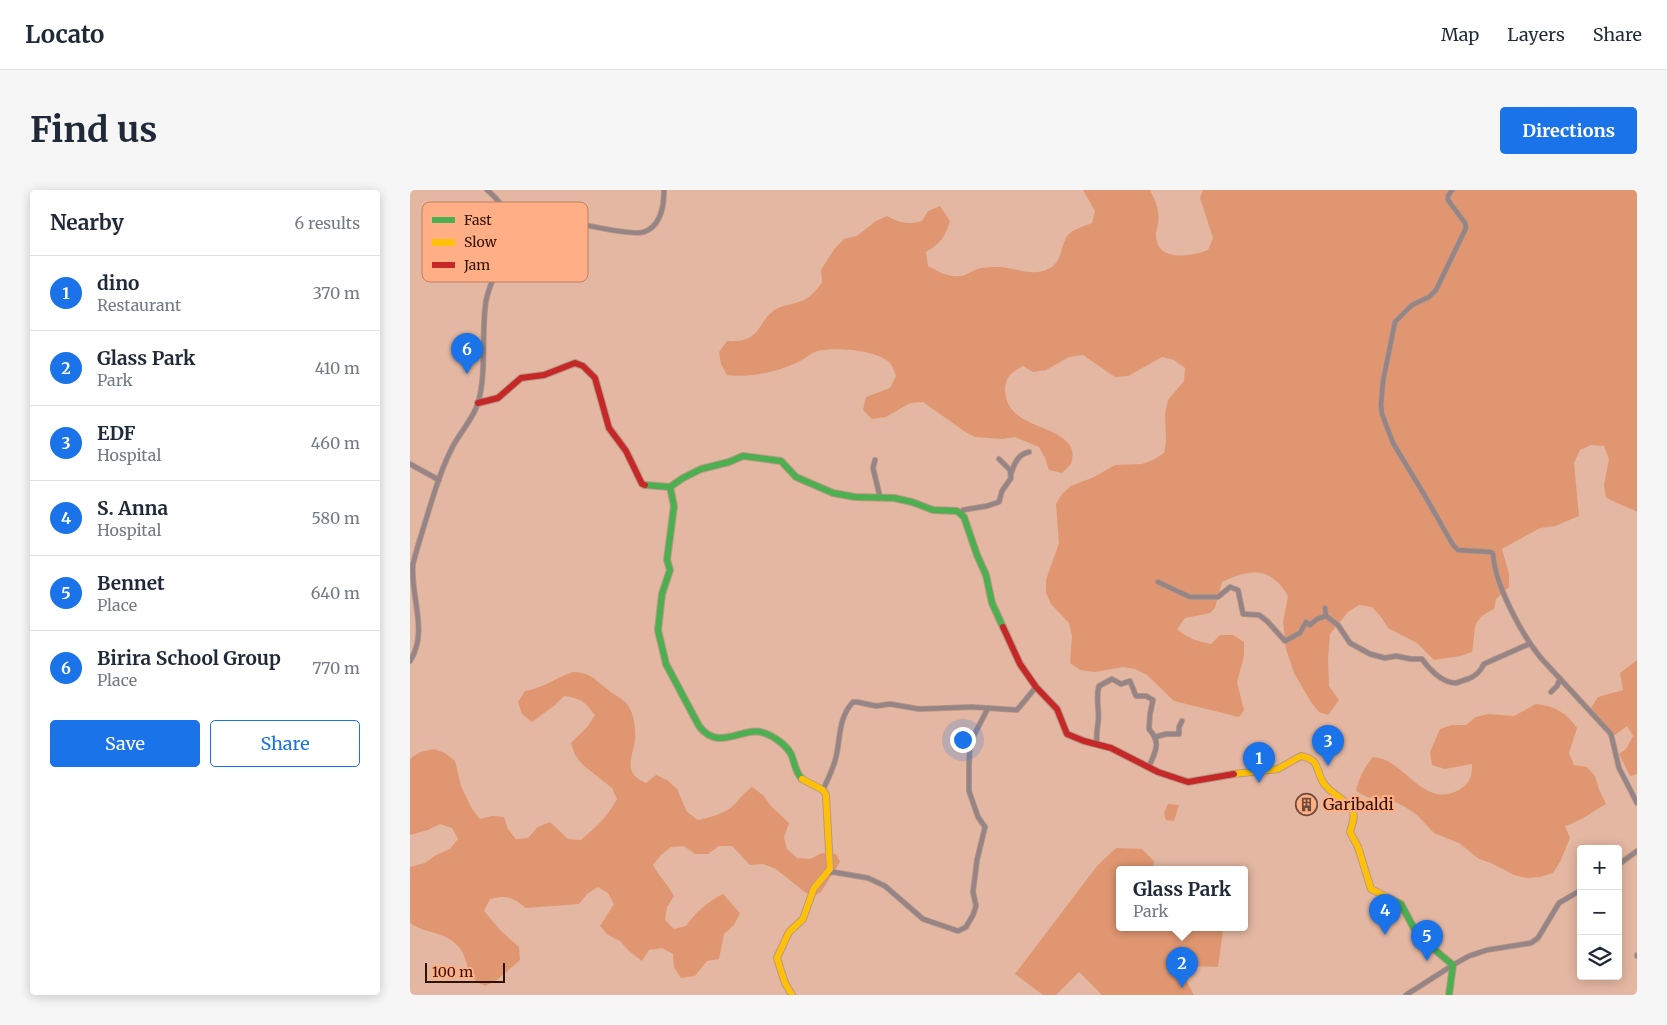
<!DOCTYPE html>
<meta charset="utf-8">
<style>
body{margin:0;font-family:Merriweather,serif;background:#f6f6f7;color:#1f2937}
.controls{position:absolute;right:15px;bottom:15px;display:grid;overflow:hidden;border-radius:5px;box-shadow:0 2px 12px #0003}
.controls button{width:45px;height:45px;display:grid;place-items:center;padding:0;border:0;border-bottom:1px solid #e0e1e3;background:#fff;color:#1f2937;font:25px sans-serif}
.scale{position:absolute;left:15px;bottom:12px;width:80px;box-sizing:border-box;padding-left:5px;border:2px solid #301203;border-top:0;font-size:14px;line-height:18px;white-space:nowrap;color:#301203;-webkit-text-stroke:4px #ffae85;paint-order:stroke}
.you{position:absolute;left:552px;top:549px;width:18px;height:18px;margin:-12px;border:4px solid #fff;border-radius:50%;background:#1a73e8;box-shadow:0 0 0 8px #1a73e833}
.badge{display:grid;place-items:center;width:32px;height:32px;border-radius:50%;background:#1a73e8;color:#fff;font-size:16px;font-weight:700}
.pin{position:absolute;translate:-50% -41px;filter:drop-shadow(0 1px 2px #0008)}
.pin::after{content:'';position:absolute;top:26px;width:18px;height:15px;background:inherit;clip-path:polygon(0 0,100% 0,50% 100%)}
.popup{position:absolute;left:706px;top:676px;width:132px;height:65px;box-sizing:border-box;display:grid;place-content:center;border-radius:5px;background:#fff;filter:drop-shadow(0 1px 4px #0005);font-size:16px;white-space:nowrap;color:#747a83}
.popup b{font-size:19px;color:#1f2937}
.popup::after{content:'';position:absolute;left:50%;top:100%;margin-left:-10px;border:10px solid transparent;border-top-color:#fff}
.list{margin:0;padding:0;list-style:none}
h2{display:flex;justify-content:space-between;align-items:center;height:65px;margin:0;padding:0 20px;font-size:21px}
h2 small{font-size:16px;font-weight:400;color:#747a83}
.list li{display:grid;grid-template-columns:32px 1fr auto;gap:15px;align-items:center;box-sizing:border-box;height:75px;padding:0 20px;border-top:1px solid #e0e1e3}
.list b{display:block;font-size:19px;white-space:nowrap}
.list p{margin:0;font-size:16px;white-space:nowrap;color:#747a83}
.list em{font-size:16px;font-style:normal;color:#747a83}
.actions{display:flex;gap:10px;padding:15px 20px}
.actions a{flex:1;padding:11px 0;border:1px solid #1a73e8;border-radius:5px;text-align:center;font-size:18px;color:#1a73e8}
.actions .main{background:#1a73e8;color:#fff}
.icon{flex:none;width:28px;height:28px;fill:none;stroke:currentColor;stroke-width:2;stroke-linecap:round;stroke-linejoin:round}
.map{position:relative;flex:none;width:1227px;height:805px;overflow:hidden;border-radius:5px}
header{display:flex;align-items:center;gap:30px;box-sizing:border-box;height:70px;padding:0 25px;background:#fff;border-bottom:1px solid #e0e1e3}
header strong{font-size:24px}
nav{display:flex;gap:28px;margin-inline-start:auto;font-size:18px}
.intro{display:flex;align-items:center;justify-content:space-between;box-sizing:border-box;height:120px;padding:0 30px}
h1{margin:0;font-size:35px}
.button{padding:12px 22px;border-radius:5px;background:#1a73e8;color:#fff;font-size:18px;font-weight:700}
main{display:flex;gap:30px;padding:0 30px}
aside{flex:1;background:#fff;border-radius:5px;box-shadow:0 2px 12px #0003}
.map>svg:first-child{display:block}
.green{fill:#e09771}
.lines{fill:none;stroke-linecap:round;stroke-linejoin:round}
.street-casing{stroke:#ba9887;stroke-width:6}
.fast-casing{stroke:#ba9887;stroke-width:8}
.slow-casing{stroke:#ba9887;stroke-width:8}
.jam-casing{stroke:#ba9887;stroke-width:8}
.street{stroke:#968587;stroke-width:4.5}
.fast{stroke:#4caf50;stroke-width:6}
.slow{stroke:#ffc107;stroke-width:6}
.jam{stroke:#c62828;stroke-width:6}
.labels{text-anchor:middle;dominant-baseline:central;stroke-width:4.5;stroke-linejoin:round;paint-order:stroke}
.poi-label{font-size:16px;fill:#301203;stroke:#ffae85;text-anchor:start}
.key{fill:#ffae85;stroke:#c17f5e;stroke-width:1}
.key-label{font-size:14px;fill:#301203}
</style>
<header>
<strong>Locato</strong>
<nav><a>Map</a><a>Layers</a><a>Share</a></nav>
</header>
<div class="intro"><h1>Find us</h1><a class="button">Directions</a></div>
<main>
<aside>
<h2>Nearby<small>6 results</small></h2>
<ul class="list">
<li><span class="badge">1</span><div><b>dino</b><p>Restaurant</p></div><em>370 m</em></li>
<li><span class="badge">2</span><div><b>Glass Park</b><p>Park</p></div><em>410 m</em></li>
<li><span class="badge">3</span><div><b>EDF</b><p>Hospital</p></div><em>460 m</em></li>
<li><span class="badge">4</span><div><b>S. Anna</b><p>Hospital</p></div><em>580 m</em></li>
<li><span class="badge">5</span><div><b>Bennet</b><p>Place</p></div><em>640 m</em></li>
<li><span class="badge">6</span><div><b>Birira School Group</b><p>Place</p></div><em>770 m</em></li>
</ul>
<div class="actions"><a class="main">Save</a><a>Share</a></div>
</aside>
<div class="map">
<svg width="1227" height="805" viewBox="0 0 1227 805">
<rect width="100%" height="100%" fill="#e3b7a1"/>
<g class="green">
<path d="M673,0H740C746,12 750,21 748,34C748,37 745,42 746,46C747,73 782,66 798,60L803,48L790,8L793,0H1227V322C1217,316 1206,314 1196,307L1194,295L1199,269L1194,256L1181,255L1170,260L1164,273L1169,326L1145,336L1130,338L1092,359L1099,384V397L1086,409L1084,419C1059,431 1067,438 1062,462L1050,466L1024,470L1007,453L978,438L971,427L962,417L949,415L938,422L920,444L918,469L919,496L929,510L918,525L909,522L901,512L884,483L876,459L873,432L878,406C861,376 840,379 812,392L805,418L800,423L775,428L767,439C779,449 786,451 801,454L810,445H823L834,452V466L827,492L834,520L829,527L764,511L737,485L725,479L713,477L685,482L670,480L660,473L662,446L659,433L641,414L636,403V390L649,353L646,314L652,304L661,296L684,287L705,275L732,274L743,270L754,263L756,251L755,223L758,210L774,191L775,178L764,170L752,167L718,186L705,187L673,165L659,167L636,180L623,182L613,176C603,181 596,186 595,198C595,237 641,233 658,253C664,260 663,266 661,274L652,283L639,280L635,268L629,257L605,247L592,249L565,247L554,241L513,212L500,213L476,227L462,229L453,220L456,207L480,198L486,186C484,181 483,176 479,172C465,160 426,157 408,161C402,162 395,169 388,172C367,182 341,188 317,185L311,174L309,162L317,151C353,153 345,133 366,119C374,115 384,114 392,111C401,107 406,100 412,93L411,80L425,58L434,49L447,46L466,31L477,26C490,33 498,35 512,31L518,21L530,16L540,31C535,47 531,53 516,62L518,76C526,80 534,85 543,86C554,87 556,84 565,80C572,77 580,77 587,77C605,77 623,88 640,78C653,71 650,55 658,45C663,39 675,36 682,33L685,21Z"/>
<path d="M1227,470V584L1220,586L1209,564L1216,559L1223,546L1217,536L1205,545L1181,518L1188,507L1213,500L1210,483Z"/>
<path d="M163,482C181,483 183,488 197,499C202,504 211,507 216,513C224,521 226,539 225,550C224,562 215,577 226,587C229,590 233,591 236,593L246,585L257,590L267,599L277,622L288,630C301,627 315,624 325,614C331,607 335,602 342,597L353,605L361,616L379,633L374,647L377,659L387,668L400,669L412,663L426,664L430,672L411,702L406,705L396,703L366,679L353,674L340,675L322,656H309L298,664H285L274,656L261,657L251,665L243,675C249,686 258,695 264,706L257,717L255,730L264,739L276,736C285,723 298,711 313,704L330,723L324,735L314,744L309,769L297,771L285,786L271,788L264,777L263,764L252,758L239,760L232,771L219,761L210,751L198,745L190,736L204,714L198,703L188,697L177,704L169,714L116,718C101,707 98,705 80,709L74,721L90,740L109,757L110,770L87,790L75,796C72,794 68,793 65,790C56,781 57,765 48,756C35,741 16,744 0,733V677L15,673L26,665L40,659L48,649L42,638L30,634L18,640L0,645V569L10,562L24,559L35,563L45,571L51,596L62,619L70,629L82,626L94,627L98,639L106,649L118,648L128,637L140,632L158,649L171,650C188,635 195,630 207,609L202,598L173,575L165,565L161,553L178,536L185,525C175,512 171,508 154,506L145,515L122,532L112,524L108,512L115,501C134,498 145,488 163,482Z"/>
<path d="M1126,514C1145,516 1157,523 1167,538L1159,563L1164,575L1177,577L1185,586L1189,599L1196,614C1182,622 1171,631 1155,636L1160,648L1150,672L1143,683L1130,687L1117,688L1104,685L1081,673L1069,669L1049,653L1024,643L1007,625L995,617L983,611L969,608L957,607L946,601C949,587 954,578 963,567C967,568 971,568 975,570C1000,581 1017,617 1049,600C1061,593 1062,585 1062,574L1035,579L1022,575L1020,562L1030,539L1042,535H1056L1066,527L1078,524L1104,526Z"/>
<path d="M758,614L769,615L764,631L756,630L754,623Z"/>
<path d="M706,658L732,659L744,671L743,679H710V737H794L795,738L813,740L808,777L783,776L777,792L784,805H692L669,782L646,805H633L605,784L687,676Z"/>
</g>
<g class="lines">
<defs>
<g id="street">
<path d="M1042,0L1038,6V10L1055,33L1056,38L1026,100L1019,107L1002,115L985,132L973,191L971,215L972,224L983,253L1015,306L1043,355L1048,360L1081,362L1083,364C1085,395 1111,443 1130,467L1201,544L1209,578L1227,613"/>
<path d="M103,53C113,45 125,33 138,30C146,29 154,31 161,32C175,35 223,46 234,42C251,36 254,16 254,0"/>
<path d="M465,270L463,278L470,307"/>
<path d="M0,274L29,290"/>
<path d="M601,284C604,274 608,264 619,262"/>
<path d="M551,324L553,320L577,316L589,312L592,301L601,288L600,280L589,269"/>
<path d="M748,392L780,407H808L820,397L828,400L833,424L849,425L857,431L875,451L890,443L896,432L900,435L907,429L916,426L915,418"/>
<path d="M916,426L928,435L940,453L960,464L975,468L986,466L1001,469H1012C1019,479 1032,493 1046,493C1049,492 1054,490 1058,489C1066,486 1070,482 1074,474L1119,454"/>
<path d="M0,471C19,442 0,406 3,374C7,357 13,340 18,323C25,300 32,277 43,256C51,241 63,229 68,213C77,183 71,142 76,111C78,102 80,94 85,86C90,77 97,70 101,60C109,38 94,14 77,0"/>
<path d="M1141,502L1147,496L1150,489"/>
<path d="M745,547L756,544H769V537L772,531"/>
<path d="M687,554C686,546 687,541 688,533C690,520 685,509 689,496L702,489L711,494L720,491L726,506H736L743,510L740,524L739,539C752,554 745,561 739,577"/>
<path d="M413,600C417,591 422,581 425,571C431,551 427,529 443,512H447L466,516L480,514L509,519L562,517L607,520L626,497"/>
<path d="M1208,675L1227,661"/>
<path d="M418,683L423,682L458,688L475,696L513,729L548,741L556,737L563,725L566,716L563,702L567,670L575,637L568,627L559,601V575L560,553L578,518"/>
<path d="M1227,765V766"/>
<path d="M996,805L1043,775L1059,766L1077,760L1121,753L1128,748L1149,713L1171,700"/>
</g>
<g id="fast">
<path d="M235,295L260,297L264,316L257,370L260,380L252,404L248,440L256,474L289,536C309,563 334,535 354,543C364,546 376,555 381,564C385,573 385,582 392,589"/>
<path d="M260,297L273,288L291,279L319,272L333,266L371,271L386,287L423,303L445,307L484,308L502,312L523,320L547,321L554,327L567,365L576,385L582,413L593,437"/>
<path d="M983,710L991,714L1008,746L1043,775L1039,805"/>
</g>
<g id="slow">
<path d="M824,584L868,579L891,566C912,570 904,581 915,595C922,604 935,609 942,619C946,625 942,635 940,642L948,657L961,699L983,710"/>
<path d="M382,805L375,793L367,768L379,742L393,729L404,698L420,679L416,605L413,600L392,589"/>
</g>
<g id="jam">
<path d="M68,213L88,208L111,188L134,185L165,173L173,176L185,188L199,238L216,261L232,294L235,295"/>
<path d="M593,437L610,474L626,497L647,519L657,544L674,551L701,558L748,582L778,592L824,584"/>
</g>
</defs>
<use href="#street" class="street-casing"/>
<use href="#fast" class="fast-casing"/>
<use href="#slow" class="slow-casing"/>
<use href="#jam" class="jam-casing"/>
<use href="#street" class="street"/>
<use href="#fast" class="fast"/>
<use href="#slow" class="slow"/>
<use href="#jam" class="jam"/>
</g>
<defs>
<symbol id="building-ring" viewBox="-11 -11 22 22"><circle r="9.5" fill="#ffae85" stroke="#6f4c3a" stroke-width="1.5"/><path d="M-4-6H4V6H1V3H-1V6H-4ZM-2.5-4.3h1.7v1.8h-1.7ZM.8-4.3h1.7v1.8H.8ZM-2.5-1h1.7V.8h-1.7ZM.8-1h1.7V.8H.8Z" fill="#6f4c3a"/></symbol>
</defs>
<g fill-rule="evenodd">
<use href="#building-ring" x="884" y="602" width="25" height="25"/>
</g>
<g class="labels">
<g class="poi-label">
<text x="913" y="614">Garibaldi</text>
</g>
</g>
<rect x="12" y="12" width="166" height="80" rx="8" class="key"/>
<rect x="22" y="27" width="23" height="6" fill="#4caf50"/>
<rect x="22" y="49" width="23" height="7" fill="#ffc107"/>
<rect x="22" y="72" width="23" height="6" fill="#c62828"/>
<g class="key-label">
<text x="54" y="35">Fast</text>
<text x="54" y="57">Slow</text>
<text x="54" y="80">Jam</text>
</g>
</svg>
<div class="controls">
<button>+</button>
<button>−</button>
<button><svg class="icon" aria-label="layers" viewBox="0 0 24 24"><path d="M12 4l9 5-9 5-9-5zM3 14l9 5 9-5"/></svg></button>
</div>
<div class="scale">100 m</div>
<div class="you"></div>
<div class="pin badge" style="left:849px;top:593px">1</div>
<div class="pin badge" style="left:772px;top:798px">2</div>
<div class="popup"><b>Glass Park</b>Park</div>
<div class="pin badge" style="left:918px;top:576px">3</div>
<div class="pin badge" style="left:975px;top:745px">4</div>
<div class="pin badge" style="left:1017px;top:771px">5</div>
<div class="pin badge" style="left:57px;top:184px">6</div>
</div>
</main>
